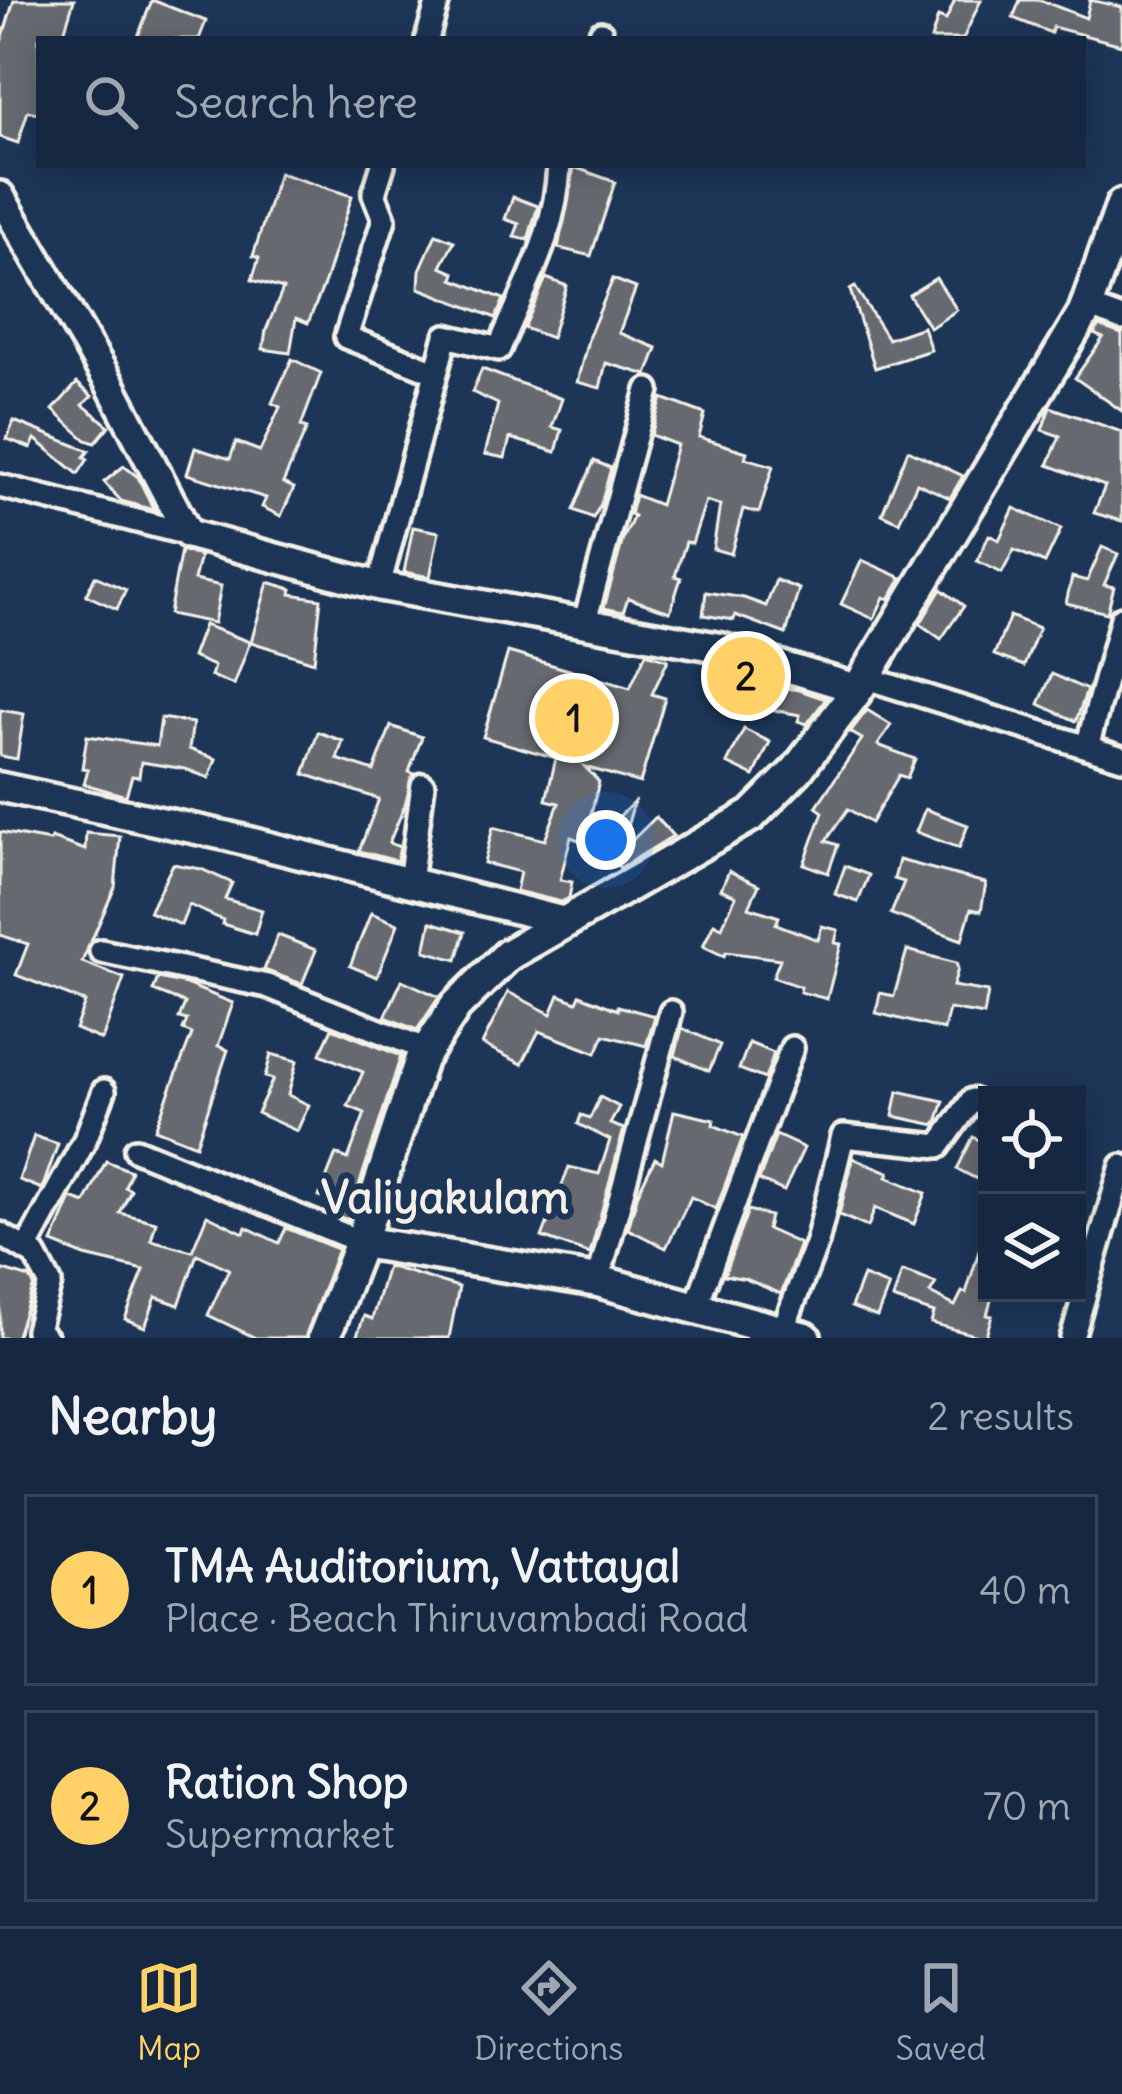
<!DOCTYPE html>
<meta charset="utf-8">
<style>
body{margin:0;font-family:Delius,sans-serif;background:#23344c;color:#f1f3f6}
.controls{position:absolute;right:36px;bottom:36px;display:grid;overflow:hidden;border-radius:0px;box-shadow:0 6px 30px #0003}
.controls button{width:108px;height:108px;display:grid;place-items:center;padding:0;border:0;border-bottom:3px solid #35445a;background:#162841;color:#f1f3f6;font:60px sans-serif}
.you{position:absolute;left:606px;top:840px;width:42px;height:42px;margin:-30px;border:9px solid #fff;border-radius:50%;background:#1a73e8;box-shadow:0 0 0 18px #1a73e833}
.badge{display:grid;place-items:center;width:78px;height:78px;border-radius:50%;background:#ffd166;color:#111;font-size:39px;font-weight:700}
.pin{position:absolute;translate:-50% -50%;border:6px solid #fff;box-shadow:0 3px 12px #0006}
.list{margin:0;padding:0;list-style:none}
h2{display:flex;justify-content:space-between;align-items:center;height:156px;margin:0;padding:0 48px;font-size:51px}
h2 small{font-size:39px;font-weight:400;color:#9ea6b1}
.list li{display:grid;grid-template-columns:78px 1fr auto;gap:36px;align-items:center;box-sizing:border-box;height:192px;margin:0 24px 24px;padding:0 24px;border:3px solid #35445a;border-radius:0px}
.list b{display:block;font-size:45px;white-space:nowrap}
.list p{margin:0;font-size:39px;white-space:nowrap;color:#9ea6b1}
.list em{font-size:39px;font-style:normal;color:#9ea6b1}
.icon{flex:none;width:66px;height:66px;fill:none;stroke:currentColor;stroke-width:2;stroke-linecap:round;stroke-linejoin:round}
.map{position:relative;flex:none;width:1122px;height:1338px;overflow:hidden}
.search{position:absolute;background:#162841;box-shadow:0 6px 30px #0003;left:36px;right:36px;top:36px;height:132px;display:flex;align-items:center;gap:30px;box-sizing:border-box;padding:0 42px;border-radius:0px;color:#9ea6b1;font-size:45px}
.sheet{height:588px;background:#162841}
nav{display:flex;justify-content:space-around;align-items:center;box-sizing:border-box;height:168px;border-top:3px solid #35445a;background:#162841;font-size:33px;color:#9ea6b1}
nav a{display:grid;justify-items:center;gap:6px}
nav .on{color:#ffd166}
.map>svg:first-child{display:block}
.building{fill:#666a70;stroke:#f4f1e8;stroke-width:3}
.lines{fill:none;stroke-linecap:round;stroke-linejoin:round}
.minor-casing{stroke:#f4f1e8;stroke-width:30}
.tertiary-casing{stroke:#f4f1e8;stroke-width:36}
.secondary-casing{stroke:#f4f1e8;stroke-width:39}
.minor{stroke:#1d3557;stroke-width:21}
.tertiary{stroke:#1d3557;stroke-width:27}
.secondary{stroke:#1d3557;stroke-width:30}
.labels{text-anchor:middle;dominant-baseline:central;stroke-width:12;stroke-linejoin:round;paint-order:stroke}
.neighbourhood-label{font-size:45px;font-weight:bold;fill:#f4f1e8;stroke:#1d3557}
</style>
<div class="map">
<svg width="1122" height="1338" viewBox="0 0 1122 1338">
<rect width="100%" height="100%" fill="#1d3557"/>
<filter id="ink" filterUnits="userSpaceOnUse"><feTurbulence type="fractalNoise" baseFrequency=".00833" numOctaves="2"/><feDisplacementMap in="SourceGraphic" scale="24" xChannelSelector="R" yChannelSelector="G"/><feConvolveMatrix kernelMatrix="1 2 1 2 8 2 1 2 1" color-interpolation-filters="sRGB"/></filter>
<g filter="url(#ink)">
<g class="building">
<path d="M14,0H74L62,39H39V114L28,111L18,143L0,137V46Z"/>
<path d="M152,0L206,21L199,39H137Z"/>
<path d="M955,0H981L963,39H931L938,17L946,20Z"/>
<path d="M1020,0H1040L1086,18L1090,0L1122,7V45L1053,27L1051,33L1013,18Z"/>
<path d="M574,167L615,182L591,256L558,248Z"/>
<path d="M279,173L352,196L325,282L308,323L296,318L290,353L263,349L266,330L283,289L252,280L259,258L253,256Z"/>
<path d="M513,197L538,206L528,240L514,237L519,224L505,219Z"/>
<path d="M436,234L454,241L441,267L455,273L453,279L504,299L496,318L419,288L420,270Z"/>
<path d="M546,278L567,286L551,338L524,328Z"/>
<path d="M936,278L957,310L930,328L909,295Z"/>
<path d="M613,279L636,288L619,333L657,348L647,375L606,363L600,388L577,382L589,336Z"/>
<path d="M855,287L888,339L923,327L931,350L875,368L850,290Z"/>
<path d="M1099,326L1122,334V411L1075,378L1103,338L1094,334Z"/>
<path d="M292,359L321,373L301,426L307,428L283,483L294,488L281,516L262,507L266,498L187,474L195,448L230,459L236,442L260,451L280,407L272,403Z"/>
<path d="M482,369L562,399L552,427L562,430L556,452L510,438L505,458L485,454L498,404L472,392Z"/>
<path d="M77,383L92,396L83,405L109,426L95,443L86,440L53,410Z"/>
<path d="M662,398L705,414L699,437L747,452L745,458L773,466L759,513L743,509L731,554L713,549L720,505L706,501L692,543L686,542L675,576L681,578L670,612L628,598L623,612L604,608L623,539L634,516L630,514L635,495L660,505L677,445L651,435Z"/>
<path d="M1050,407L1122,432V521L1094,513L1105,486L1048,465L1060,436L1042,430Z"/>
<path d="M14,421L89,451L84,457L88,459L78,474L35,439L31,448L7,439Z"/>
<path d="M908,450L963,476L950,498L917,483L899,522L882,514Z"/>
<path d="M594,461L611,468L601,504L593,518L574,510Z"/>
<path d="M124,466L138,477L154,510L121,501L104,482Z"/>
<path d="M1014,508L1061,529L1045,563L1014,550L1002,573L977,561L989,535L999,540Z"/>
<path d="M413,527L439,532L430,577L404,572Z"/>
<path d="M1102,547L1118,554L1104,585L1114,587L1107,613L1066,603L1072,577L1087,581Z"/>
<path d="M181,550L200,556L194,580L221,586L214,623L169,614Z"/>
<path d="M862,560L902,578L889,599L884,597L874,619L841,604Z"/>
<path d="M95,576L126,590L117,609L86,595Z"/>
<path d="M776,580L799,589L786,634L735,615L734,620L703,615L706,592L744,598L766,606Z"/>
<path d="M268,582L292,589L291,594L321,599L314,662L251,642Z"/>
<path d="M941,589L964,606L941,639L920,624Z"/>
<path d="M1010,616L1039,628L1024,666L994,655Z"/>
<path d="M204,625L250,642L234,685L211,676L214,666L192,657Z"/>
<path d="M508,652L630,688L646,653L668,660L652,694L665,698L640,783L585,767L599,782L584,842L571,837L560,880L572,882L569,898L561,902L516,891L520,872L484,863L493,827L545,840L559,803L546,800L556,758L483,737Z"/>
<path d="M1052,674L1087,690L1076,721L1039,704Z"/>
<path d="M764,685L799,690L826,699L807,724L798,721L800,715L761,708Z"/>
<path d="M0,710L24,714L17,759L0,756Z"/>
<path d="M867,710L891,725L878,745L915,759L907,778L899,775L871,823L848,809L826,841L838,845L828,873L804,864L823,812L816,807L862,739L850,732Z"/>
<path d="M161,718L193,723L189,749L216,759L209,778L185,769L141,762L139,777L132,776L126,796L84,784L88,769L82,768L87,736L157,746Z"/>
<path d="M391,726L422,737L409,772L414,774L405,805L389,843L400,847L397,861L359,851L379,799L304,774L318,732L343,741L337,759L374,771Z"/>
<path d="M744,729L770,742L754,776L727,763Z"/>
<path d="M634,802L620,852L656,817L673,836L620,868L601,848L590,844Z"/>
<path d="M925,809L968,825L959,848L916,832Z"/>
<path d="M0,832L50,841L51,838L85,850L86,833L120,836L115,887L82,962L124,978L102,1040L75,1029L85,1002L16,975L28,944L0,935Z"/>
<path d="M899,860L986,883L981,911L971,909L962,940L891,914L904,882L894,879Z"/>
<path d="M173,864L201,869L232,883L225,899L262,910L255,934L222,924L223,920L189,905L181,925L149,912Z"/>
<path d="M845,866L869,875L858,902L835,894Z"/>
<path d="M729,871L759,885L749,907L779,917L776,924L818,940L822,926L838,930L835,943L841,944L827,999L800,992L801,987L773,977L780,959L726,952L724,956L703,946L714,923L722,927L736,896L721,889Z"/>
<path d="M371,913L398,924L377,977L350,966Z"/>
<path d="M431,922L465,932L457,960L425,951Z"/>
<path d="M278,935L316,950L302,984L264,970Z"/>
<path d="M907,950L956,963L958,969L953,986L988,992L984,1015L949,1009L944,1030L876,1013L880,993L894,996Z"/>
<path d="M158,978L186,984L233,1003L218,1046L228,1050L196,1145L155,1129L192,1034L183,1030L187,1020L179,1018L185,1003L153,991Z"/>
<path d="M402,980L439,997L417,1030L385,1017Z"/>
<path d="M508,992L551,1014L559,995L577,1002L580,995L618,1010V1006L655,1016L646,1046L604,1035L596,1053L539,1031L522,1064L482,1044Z"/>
<path d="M332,1028L401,1056L348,1220L334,1215L338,1205L319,1197L336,1154L348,1159L365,1113L348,1106L363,1072L320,1054Z"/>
<path d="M682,1028L720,1045L709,1071L675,1056Z"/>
<path d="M749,1043L774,1053L765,1079L739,1069Z"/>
<path d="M271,1054L297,1061L288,1095L309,1105L297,1131L257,1113L273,1079L265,1077Z"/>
<path d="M898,1091L944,1101L936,1125L893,1116Z"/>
<path d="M600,1097L619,1107L610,1124L624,1129L590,1254L542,1237L569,1167L599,1174L610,1140L578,1124L581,1115L590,1118Z"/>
<path d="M674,1111L714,1120L713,1125L743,1137L716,1209L691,1197L666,1248L628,1229L638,1193L655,1158L662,1162Z"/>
<path d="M776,1135L804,1148L784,1191L759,1180Z"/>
<path d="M34,1136L58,1144L42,1189L19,1180Z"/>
<path d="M973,1137L987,1144V1184L957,1169Z"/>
<path d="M853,1158L889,1172L887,1177L926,1193L914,1224L875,1208L868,1227L839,1215Z"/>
<path d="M106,1161L131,1171L125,1187L131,1190L120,1213L156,1222L151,1240L192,1251L207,1215L244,1233L246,1227L279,1243L286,1228L338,1249L305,1338H256L208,1315L229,1269L197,1254L179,1305L156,1297L145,1327L125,1319L144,1270L85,1256L52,1243L71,1198L85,1203Z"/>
<path d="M748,1210L770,1216L767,1229L800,1244L781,1294L746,1279L724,1275Z"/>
<path d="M983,1238L987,1239V1293H993L987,1315L992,1316L985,1338L931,1323L934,1313L893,1299L902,1271L936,1283L930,1293L955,1306L962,1292L966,1293Z"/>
<path d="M387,1266L459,1287L449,1338H356L364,1316L372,1319Z"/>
<path d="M0,1269L30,1278L34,1285L16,1338H0Z"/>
<path d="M863,1276L889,1286L877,1317L851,1307Z"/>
</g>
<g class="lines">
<defs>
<g id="minor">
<path d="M427,39L438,0"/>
<path d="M599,39L601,33"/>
<path d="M383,165L374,194L384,219L346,337L435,372"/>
<path d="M1087,306L1122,319"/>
<path d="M0,486L188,534"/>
<path d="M379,586L446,336L499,349C525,285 556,235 559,165"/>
<path d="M585,621L648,390"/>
<path d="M863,677L1122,758"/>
<path d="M1087,747L1122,618"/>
<path d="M410,882L423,785"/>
<path d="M101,951L267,986L427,1050"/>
<path d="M136,1150L361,1242"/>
<path d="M0,1234L35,1255L50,1283L37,1330L46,1338"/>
<path d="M26,1249L85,1140L104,1091"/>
<path d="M598,1281L671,1012"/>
<path d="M695,1309L792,1048"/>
<path d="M782,1332L817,1242L843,1136L939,1146L972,1100"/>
<path d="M1072,1338L1122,1166"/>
</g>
<g id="tertiary">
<path d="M0,196L109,382L188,534L379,586L722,648L858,689"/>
<path d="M0,787L227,836L563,921"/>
</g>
<g id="secondary">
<path d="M361,1242L598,1281L805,1338"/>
<path d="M324,1338L361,1242L421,1059L456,1006L508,955L752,815L797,770L858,689L1084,313L1122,205"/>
</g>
</defs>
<use href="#minor" class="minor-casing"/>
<use href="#tertiary" class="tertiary-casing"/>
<use href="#secondary" class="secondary-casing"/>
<use href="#minor" class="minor"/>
<use href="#tertiary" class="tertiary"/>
<use href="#secondary" class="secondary"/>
</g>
</g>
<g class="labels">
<g class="neighbourhood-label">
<text x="445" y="1197">Valiyakulam</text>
</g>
</g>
</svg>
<div class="controls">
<button><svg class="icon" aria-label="locate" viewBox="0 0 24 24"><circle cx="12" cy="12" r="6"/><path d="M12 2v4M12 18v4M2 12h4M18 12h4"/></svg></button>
<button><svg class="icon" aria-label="layers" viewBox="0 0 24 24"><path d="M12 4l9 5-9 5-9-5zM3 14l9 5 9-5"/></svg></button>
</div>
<div class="you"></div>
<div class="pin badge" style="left:574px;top:718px">1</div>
<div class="pin badge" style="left:746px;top:676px">2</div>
<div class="search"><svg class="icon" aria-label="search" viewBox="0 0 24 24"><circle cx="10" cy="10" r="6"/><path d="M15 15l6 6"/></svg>Search here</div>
</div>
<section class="sheet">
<h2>Nearby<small>2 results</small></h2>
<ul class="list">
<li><span class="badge">1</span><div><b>TMA Auditorium, Vattayal</b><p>Place · Beach Thiruvambadi Road</p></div><em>40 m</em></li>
<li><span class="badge">2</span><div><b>Ration Shop</b><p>Supermarket</p></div><em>70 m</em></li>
</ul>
</section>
<nav>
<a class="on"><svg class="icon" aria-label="map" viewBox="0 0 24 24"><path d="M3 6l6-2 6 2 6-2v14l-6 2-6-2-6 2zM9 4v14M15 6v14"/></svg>Map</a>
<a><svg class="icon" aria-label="directions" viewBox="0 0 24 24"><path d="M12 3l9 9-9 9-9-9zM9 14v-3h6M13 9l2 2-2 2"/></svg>Directions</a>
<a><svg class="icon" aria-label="saved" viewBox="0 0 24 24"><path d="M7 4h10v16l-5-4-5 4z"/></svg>Saved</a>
</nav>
